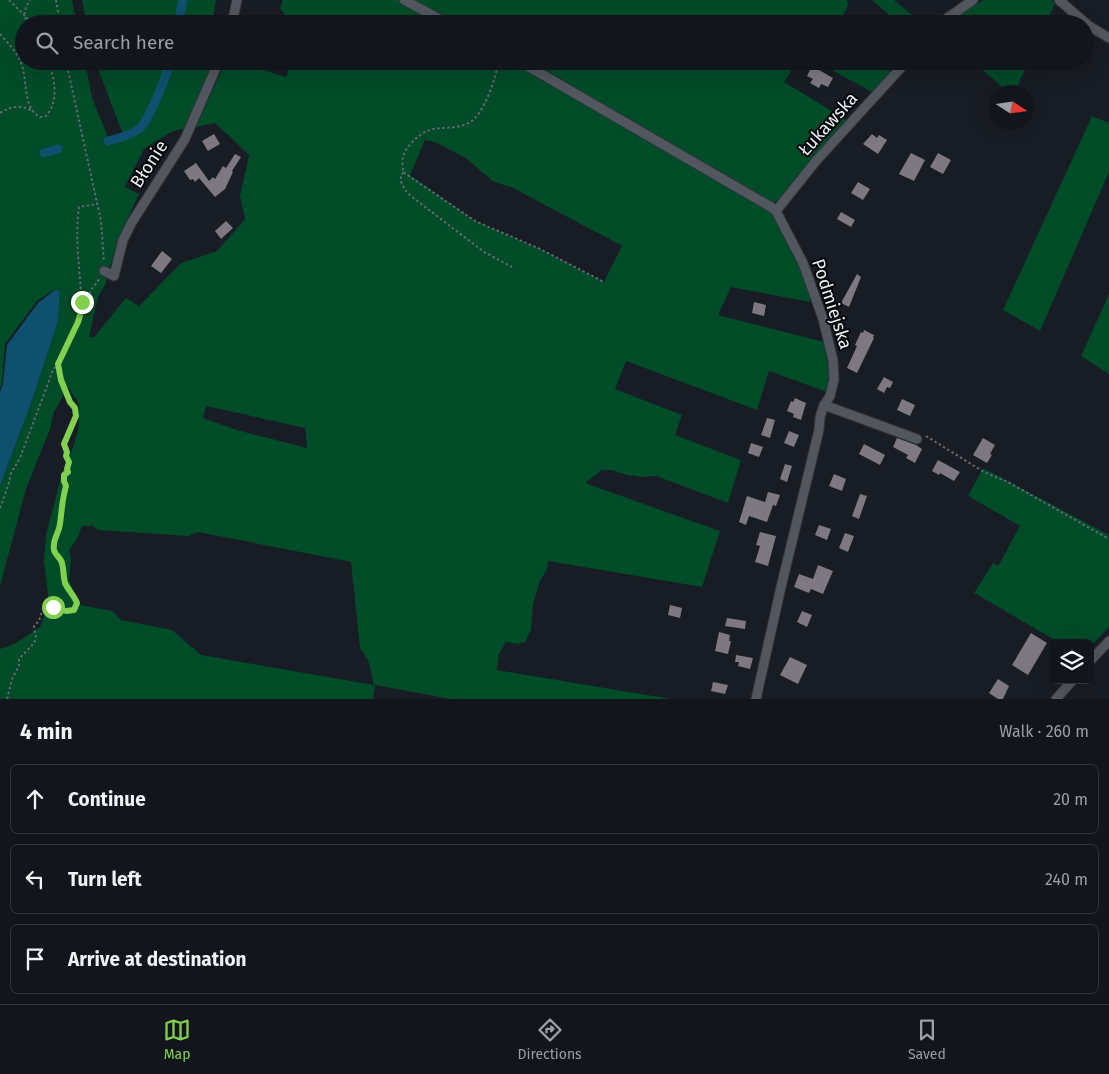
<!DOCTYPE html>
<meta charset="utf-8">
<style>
body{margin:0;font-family:"Fira Sans",sans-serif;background:#1b1e24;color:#f1f3f6}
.controls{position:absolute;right:15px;bottom:15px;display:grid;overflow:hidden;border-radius:8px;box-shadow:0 5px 20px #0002}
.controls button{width:45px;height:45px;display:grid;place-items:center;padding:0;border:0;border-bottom:1px solid #31343a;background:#12151b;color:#f1f3f6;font:25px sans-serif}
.compass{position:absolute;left:989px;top:85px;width:45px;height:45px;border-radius:50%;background:#12151b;box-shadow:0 5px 20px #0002;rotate:102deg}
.stop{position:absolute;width:15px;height:15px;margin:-11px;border:4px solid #81d050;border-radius:50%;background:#fff}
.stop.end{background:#81d050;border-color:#fff;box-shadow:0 1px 5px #0008}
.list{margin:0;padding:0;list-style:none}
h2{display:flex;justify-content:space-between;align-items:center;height:65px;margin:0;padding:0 20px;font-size:21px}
h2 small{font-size:16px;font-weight:400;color:#9c9fa3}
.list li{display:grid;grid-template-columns:32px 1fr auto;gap:15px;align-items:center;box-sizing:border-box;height:70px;margin:0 10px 10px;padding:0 10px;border:1px solid #31343a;border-radius:8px}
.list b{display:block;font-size:19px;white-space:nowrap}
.list em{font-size:16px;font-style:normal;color:#9c9fa3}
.icon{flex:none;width:28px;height:28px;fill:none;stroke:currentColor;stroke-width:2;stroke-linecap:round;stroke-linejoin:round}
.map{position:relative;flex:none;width:1109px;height:699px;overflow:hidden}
.search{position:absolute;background:#12151b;box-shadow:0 5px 20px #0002;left:15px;right:15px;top:15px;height:55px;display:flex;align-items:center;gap:12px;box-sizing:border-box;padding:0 18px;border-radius:28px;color:#9c9fa3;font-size:19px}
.sheet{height:305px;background:#12151b}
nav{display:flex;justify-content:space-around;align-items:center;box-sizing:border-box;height:70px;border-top:1px solid #31343a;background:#12151b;font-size:14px;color:#9c9fa3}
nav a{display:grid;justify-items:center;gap:2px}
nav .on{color:#81d050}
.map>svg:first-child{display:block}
.green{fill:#004b28;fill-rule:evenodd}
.water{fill:#0e506d}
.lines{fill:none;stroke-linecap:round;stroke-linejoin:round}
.canal{stroke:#0e506d;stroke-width:9}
.building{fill:#7d7882}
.minor-casing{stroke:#32353b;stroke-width:11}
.path{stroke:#64686f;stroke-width:2;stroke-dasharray:2.5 2.5;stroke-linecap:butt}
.minor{stroke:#51565f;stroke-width:9}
.route{stroke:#81d050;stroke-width:6}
.labels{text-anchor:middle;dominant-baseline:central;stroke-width:4;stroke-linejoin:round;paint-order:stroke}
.street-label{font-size:18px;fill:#eaeef3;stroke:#05070a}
</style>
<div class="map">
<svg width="1109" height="699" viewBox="0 0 1109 699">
<rect width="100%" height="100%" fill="#181c24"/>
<g class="green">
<path d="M0,0H72L77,24H24V61H85L92,97L111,145L122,132L95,61H215L188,128L173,131L144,149L125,187L139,194L117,242L105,285L98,297L89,337H94L126,298L139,306L181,263L217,251L245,219L240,196L249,155L215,123L196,127L226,61H236L286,77L292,61H797L784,82L847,120L801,174L790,191L769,206L809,285L810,302L731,287L718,315L824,342L829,372L827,392L769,371L757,410L626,361L615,389L682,415L675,435L741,460L728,503L656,476L642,477L627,475L611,470H602L585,483L720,531L704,581L702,587L548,561L547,569L540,581L533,604L531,630L525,642L518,644L506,642L499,654L497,670L671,699H450L375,685L373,699H0V649L14,644L40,627L49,602L44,560L46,535L62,473L74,445L79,425V404L68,387L54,412L50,429L26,489L0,586V486L33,398L58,321L60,292L55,289L37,301L5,344L2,384L0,389ZM425,140L437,143L467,159L492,181L513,188L622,246L604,282L538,248L475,221L410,175ZM206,406L305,428L307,448L237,430L203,418ZM82,526H93L98,530L188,536L198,532L351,562L360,648L368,660L374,685L201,655L172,630L121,620L112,611L80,605L69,580L71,560L69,550L77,539Z"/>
<path d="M82,0H216L212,24H87Z"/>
<path d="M283,0H847L848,5L839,24H290L280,8Z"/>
<path d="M872,0H894L923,24H900Z"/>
<path d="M983,0H1051L1055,3L1046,24H950L960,15Z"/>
<path d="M815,61H875L891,72L872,92Z"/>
<path d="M972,61H1029L1015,92H1008Z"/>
<path d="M1092,116L1109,123V172L1040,331L1003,310Z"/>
<path d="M1109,294V374L1081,356Z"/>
<path d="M983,468L1109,535V627L1090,647V643H1060L974,593L993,563L998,566L1020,526L968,496Z"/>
</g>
<path class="water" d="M56,289L60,292L58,321L33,398L0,486V392L3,384L7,345L38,303Z"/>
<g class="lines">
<g class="canal">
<path d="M178,24L183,0"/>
<path d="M108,141C119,138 132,135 141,127C149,119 168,73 170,61"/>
<path d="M44,153L58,149"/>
</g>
</g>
<g class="building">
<path d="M812,66L833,78L828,87L821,84L819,88L810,83L813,79L807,76Z"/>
<path d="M214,134L220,144L208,151L202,141Z"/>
<path d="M872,134L877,138L879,135L887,140L878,154L863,144Z"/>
<path d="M911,153L925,160L914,181L899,174Z"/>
<path d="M938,153L951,160L943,174L930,167Z"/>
<path d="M235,154L241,157L232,171L233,172L225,189L215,197L199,178L195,182L193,179L190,180L184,171L196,163L209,181L213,177L215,179L223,166L226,168Z"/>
<path d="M858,182L870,189L863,200L851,193Z"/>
<path d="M841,212L855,220L851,227L837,219Z"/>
<path d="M226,221L233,228L221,239L215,231Z"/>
<path d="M162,251L172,259L161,273L151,266Z"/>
<path d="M857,274L861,277L849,307L841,303Z"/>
<path d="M754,302L766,305L764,316L752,313Z"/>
<path d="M864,330L874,335L873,337L874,338L857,373L847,368L857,346L855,345L861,332L863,333Z"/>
<path d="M884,377L893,382L890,388L887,387L884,393L877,389Z"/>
<path d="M795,398L806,403L801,420L793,417L794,414L787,411L791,401L793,402Z"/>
<path d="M902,399L915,405L910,416L897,410Z"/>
<path d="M767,418L775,420L770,438L761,435Z"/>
<path d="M789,431L799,435L794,447L784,443Z"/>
<path d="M897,438L916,445L922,449L915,463L906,458L908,455L893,447Z"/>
<path d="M983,438L995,445L990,454L992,455L987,463L973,455Z"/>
<path d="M751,443L763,447L759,457L748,453Z"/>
<path d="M864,444L885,455L880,465L859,454Z"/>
<path d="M938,460L960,472L954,481L940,473L939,475L932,471Z"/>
<path d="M785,464L792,466L787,482L780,479Z"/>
<path d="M834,474L846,479L842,491L829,486Z"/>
<path d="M768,492L780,495L776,506L773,505L767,522L749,516L746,525L739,522L747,496L765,502Z"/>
<path d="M860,494L867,496L859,519L852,516Z"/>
<path d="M819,525L831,529L827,540L815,535Z"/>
<path d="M760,532L776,536L768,566L755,562L760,546L756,545Z"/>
<path d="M845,533L854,536L848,552L839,548Z"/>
<path d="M818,565L833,571L823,594L811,589L809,593L794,587L799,574L813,579Z"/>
<path d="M670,605L682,608L680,618L668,615Z"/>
<path d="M802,611L812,615L807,627L797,622Z"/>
<path d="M727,618L746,621L745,629L725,626Z"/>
<path d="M719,632L730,635L729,641H731L728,654L715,651Z"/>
<path d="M1031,633L1047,643L1028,675L1012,665Z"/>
<path d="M736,655L753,658L750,669L738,666L739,662H735Z"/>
<path d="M790,657L807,665L798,684L780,675Z"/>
<path d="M998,679L1009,686L1003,699H998L989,693Z"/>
<path d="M713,682L728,685L725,694L711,691Z"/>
</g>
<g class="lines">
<defs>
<g id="minor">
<path d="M404,0L449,24"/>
<path d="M1059,0L1089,26L1109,38"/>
<path d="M232,24L237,0"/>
<path d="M941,24L946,19L973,0"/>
<path d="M519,61L771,207L776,211L803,263L823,319L833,360L834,380L830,396L824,405L820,417L819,430L781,587L756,699"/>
<path d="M776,211L816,161L907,61"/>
<path d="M104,271L114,276L123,240L132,222L185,139L219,61"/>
<path d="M824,405L917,439"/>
<path d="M1090,661L1109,641"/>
<path d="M1056,699L1073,680"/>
</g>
</defs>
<use href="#minor" class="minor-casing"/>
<g class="path">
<path d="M9,0L33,24"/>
<path d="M56,0L60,24"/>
<path d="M28,24C23,15 24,9 30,0"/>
<path d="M0,34C8,43 17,52 21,63C28,80 22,108 40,117L46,116C59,102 55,78 48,61"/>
<path d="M66,61L101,221L104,262"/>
<path d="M499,61C496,76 484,115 470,122C459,129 445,127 433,129C421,132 406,145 403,157C402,161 403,168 403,172L475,221L538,248L604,282"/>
<path d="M0,113C11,106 19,105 31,110"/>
<path d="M403,172L400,180L407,193L484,252L512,267"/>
<path d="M82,309C81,275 74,241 79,207L98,204"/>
<path d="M926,436L984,472L1008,482L1109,539"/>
<path d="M0,508L8,486L11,473L20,458L53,370L58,364"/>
<path d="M7,699L12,679L19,666V659L34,643L36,638L34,626L39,621L41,614L47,610L49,606L66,611L74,610L77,603C74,595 68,590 65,583C63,576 64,570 62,563C61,558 56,555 55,550C52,539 59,534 60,524C62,510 62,499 66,486L63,481L64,475L68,472L67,469L69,463L66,455L67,452L65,444L77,417L75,408L70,402L61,379L58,364L91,290L100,278"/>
</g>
<use href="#minor" class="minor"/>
</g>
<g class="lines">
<path class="route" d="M53,607L66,611L74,610L77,603C74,595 68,590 65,583C63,576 64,570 62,563C61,558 55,555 54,550C52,539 59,534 60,524C62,509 62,500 66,486L64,481V475L68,472L67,469L69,462L66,456L67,452L64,444L76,416L75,408L70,402L61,380L58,364L78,322L82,309V302"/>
</g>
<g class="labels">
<g class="street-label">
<text transform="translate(828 124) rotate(-48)">Łukawska</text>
<text transform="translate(149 164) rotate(-57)">Błonie</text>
<text transform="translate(832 304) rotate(72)">Podmiejska</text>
</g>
</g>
</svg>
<div class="controls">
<button><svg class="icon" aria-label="layers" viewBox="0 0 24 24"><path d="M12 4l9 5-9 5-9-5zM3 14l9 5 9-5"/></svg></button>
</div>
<svg class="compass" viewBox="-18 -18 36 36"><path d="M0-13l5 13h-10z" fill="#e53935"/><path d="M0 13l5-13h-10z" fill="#9c9fa3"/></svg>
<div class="stop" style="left:53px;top:607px"></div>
<div class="stop end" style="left:82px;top:302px"></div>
<div class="search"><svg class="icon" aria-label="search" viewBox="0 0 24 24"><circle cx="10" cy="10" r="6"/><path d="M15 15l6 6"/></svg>Search here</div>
</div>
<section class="sheet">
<h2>4 min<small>Walk · 260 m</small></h2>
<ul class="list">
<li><svg class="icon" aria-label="ahead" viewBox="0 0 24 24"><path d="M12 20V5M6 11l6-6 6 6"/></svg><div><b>Continue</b></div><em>20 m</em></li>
<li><svg class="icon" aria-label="left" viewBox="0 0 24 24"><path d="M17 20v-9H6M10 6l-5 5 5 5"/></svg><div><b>Turn left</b></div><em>240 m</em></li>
<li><svg class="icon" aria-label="arrive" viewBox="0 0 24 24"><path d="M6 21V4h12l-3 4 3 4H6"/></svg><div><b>Arrive at destination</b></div></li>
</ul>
</section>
<nav>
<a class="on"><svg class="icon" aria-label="map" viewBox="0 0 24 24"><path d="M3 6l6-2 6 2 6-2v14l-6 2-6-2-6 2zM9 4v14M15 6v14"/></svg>Map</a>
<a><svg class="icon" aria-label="directions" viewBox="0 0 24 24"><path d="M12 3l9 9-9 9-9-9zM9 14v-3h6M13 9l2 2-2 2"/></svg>Directions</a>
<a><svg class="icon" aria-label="saved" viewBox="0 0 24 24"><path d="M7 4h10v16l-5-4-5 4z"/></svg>Saved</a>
</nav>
